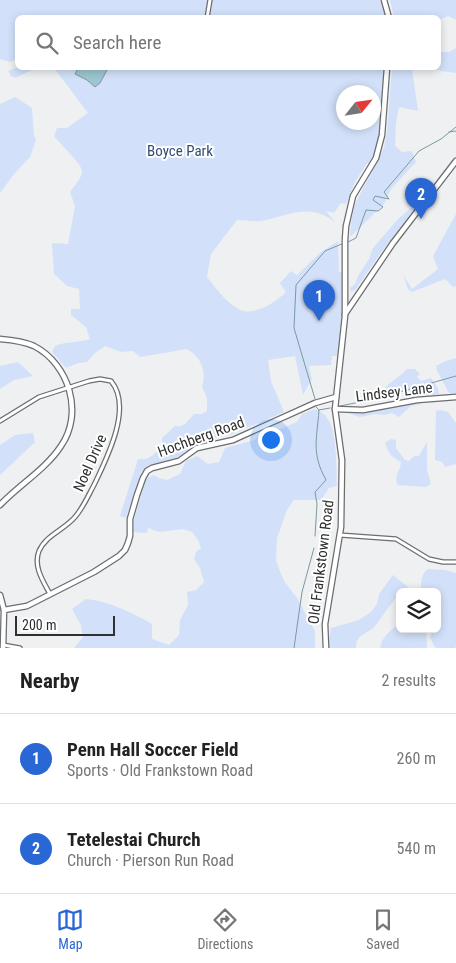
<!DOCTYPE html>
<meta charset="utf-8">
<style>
body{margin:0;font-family:"Roboto Condensed",sans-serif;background:#f2f2f2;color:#222}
.controls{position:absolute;right:15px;bottom:15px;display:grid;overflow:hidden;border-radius:8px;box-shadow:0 2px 8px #0003}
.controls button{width:45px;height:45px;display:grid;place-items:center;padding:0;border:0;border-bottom:1px solid #e0e0e0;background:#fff;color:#222;font:25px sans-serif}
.compass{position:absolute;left:336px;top:85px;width:45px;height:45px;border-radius:50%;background:#fff;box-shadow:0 2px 8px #0003;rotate:60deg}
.scale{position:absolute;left:15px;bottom:12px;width:100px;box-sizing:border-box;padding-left:5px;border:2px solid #2f3030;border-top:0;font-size:14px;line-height:18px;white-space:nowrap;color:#2f3030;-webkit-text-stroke:4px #fff;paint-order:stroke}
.you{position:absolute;left:270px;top:439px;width:18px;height:18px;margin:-12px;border:4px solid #fff;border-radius:50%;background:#1a73e8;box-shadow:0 0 0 8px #1a73e833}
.badge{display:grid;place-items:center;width:32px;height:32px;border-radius:50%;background:#2967d4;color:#fff;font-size:16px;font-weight:700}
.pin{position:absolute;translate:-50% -41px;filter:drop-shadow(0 1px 2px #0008)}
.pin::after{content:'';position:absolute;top:26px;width:18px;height:15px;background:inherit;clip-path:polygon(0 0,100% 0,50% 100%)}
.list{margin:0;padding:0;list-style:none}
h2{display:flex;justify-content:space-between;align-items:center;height:65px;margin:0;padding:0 20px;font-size:21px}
h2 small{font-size:16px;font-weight:400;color:#767676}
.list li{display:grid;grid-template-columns:32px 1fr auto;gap:15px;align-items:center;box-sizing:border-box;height:90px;padding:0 20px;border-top:1px solid #e0e0e0}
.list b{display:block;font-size:19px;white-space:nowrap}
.list p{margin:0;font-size:16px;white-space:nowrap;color:#767676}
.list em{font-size:16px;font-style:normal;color:#767676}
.icon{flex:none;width:28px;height:28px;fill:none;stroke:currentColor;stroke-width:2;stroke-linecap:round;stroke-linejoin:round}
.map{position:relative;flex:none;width:456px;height:648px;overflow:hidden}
.search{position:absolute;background:#fff;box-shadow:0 2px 8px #0003;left:15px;right:15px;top:15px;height:55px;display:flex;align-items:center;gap:12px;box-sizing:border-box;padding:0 18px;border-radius:8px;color:#767676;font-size:19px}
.sheet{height:245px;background:#fff}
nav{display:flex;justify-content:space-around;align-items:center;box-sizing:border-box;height:70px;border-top:1px solid #e0e0e0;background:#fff;font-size:14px;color:#767676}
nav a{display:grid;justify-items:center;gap:2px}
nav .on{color:#2967d4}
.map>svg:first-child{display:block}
.green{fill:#d2e1f9;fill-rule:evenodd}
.water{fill:#9dc6d1;stroke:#7c99a1}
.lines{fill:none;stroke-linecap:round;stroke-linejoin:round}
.stream{stroke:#7c99a1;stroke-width:1}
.street-casing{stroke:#6c6d6f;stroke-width:5.5}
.secondary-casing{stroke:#6c6d6f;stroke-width:7}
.street{stroke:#fff;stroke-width:3}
.secondary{stroke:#fff;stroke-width:4.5}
.labels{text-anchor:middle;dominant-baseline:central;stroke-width:4;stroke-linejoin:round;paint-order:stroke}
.park-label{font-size:15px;fill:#324c75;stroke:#fff}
.street-label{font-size:15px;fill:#2f3030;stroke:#fff}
</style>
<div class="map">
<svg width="456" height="648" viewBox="0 0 456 648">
<rect width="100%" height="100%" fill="#eff0f2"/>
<g class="green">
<path d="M0,0H379L385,9L386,17L18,18L17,59L10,62L0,59Z"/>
<path d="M390,0H456V20L448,16L439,20L438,18L394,17Z"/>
<path d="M456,48V73L441,71L434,68H438L439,52H449Z"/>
<path d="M18,67V68H36L15,78L11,76L8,71Z"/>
<path d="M54,68H384C382,94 383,142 369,163H367L355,182L346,204L341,203L334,213L326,211L335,222C309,202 289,216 261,221C254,222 245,220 237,220L211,254L207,277C215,287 230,308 244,311C258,314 277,301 286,292L280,283L291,271L297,275L321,252L338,241L339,272L343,273V315L338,356H332L331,365L309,366L312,379L303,395L295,356L268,360L271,381L284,412L233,434L205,441L176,458L150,465L141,472L126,518L120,516L138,459C149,461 154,454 162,447V438L176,425L178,427L185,424L194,414H202L207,411V398L202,387C207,371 201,357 187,349L140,357L133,351L121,352L105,346L95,353L87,362L78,363L66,368L52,352L55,346C67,341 78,343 90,339L86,327L71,315V309H80L79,289L67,286L54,274L52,243L68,244L75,206L70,192C74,186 82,178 82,171C82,164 60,144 54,136L57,128H67L88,113ZM344,92H374V122H344Z"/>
<path d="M392,68H412L418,111L399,107L396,123L395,146L402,152L412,151L416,162L391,189L384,204L350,237L351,223L355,204L384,148L387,131Z"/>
<path d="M15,97L32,108L34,136L36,140L30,157L14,174L0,193V104Z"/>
<path d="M419,201L416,207L380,254L355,290L351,292L350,288L355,284L358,276L369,259L373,248L398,219Z"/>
<path d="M456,214V286L453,287L445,279L412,292L408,289L403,275L412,289L438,269L433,256Z"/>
<path d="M456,358V393H449L437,371L436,366L446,361Z"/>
<path d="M18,362L33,376L14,380L0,389V366Z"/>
<path d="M407,369H415L420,374L417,377L421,381L431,378L438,388L439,394L410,399L411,395C402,390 398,391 389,393L383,390C390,381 399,378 407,369Z"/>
<path d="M415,402L422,404L411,406L399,417L392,413L384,415L375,414L360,417L347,413L379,410Z"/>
<path d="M315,409C318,411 323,413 325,415C338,429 336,468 337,486L329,488L321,500H294L287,510L277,538L276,561L284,581L297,598L315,631V648H74L83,637L81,625L72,609L86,599C110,601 132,613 152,624V639L169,645L179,635L180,620L188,605L187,592L196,590L204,582L200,568L194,559L196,552L201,548L198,540L192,532L183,529L159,532L148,528L147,533L133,532L134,519L146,479L154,475L159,478L167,480L180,474L186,461L197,456L208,464L219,462L225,448L255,440L261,432L267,431L273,427L280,429L297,422L302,414Z"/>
<path d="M440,410L448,412L456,423V464L445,467L442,462L435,460L436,411Z"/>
<path d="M33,433L35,442L0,475V445L15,435Z"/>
<path d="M391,439L396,440V448L405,460L409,461L414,456H419L427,442V470L431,484L426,487L398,485C393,476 401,470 401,462C392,458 388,452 385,443Z"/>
<path d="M428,569L445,570L456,573V646L455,648H437L434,646L430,637L433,629H437V592H422C420,583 421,575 428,569Z"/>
<path d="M393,575L409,588L410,592H400V595H398C390,605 383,615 376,625C369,634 356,633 356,648H328L331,628L359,620L371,612L377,604L379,594Z"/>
<path d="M400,622V629H426L427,648H380C382,636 392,630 400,622Z"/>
</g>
<path class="water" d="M78,68H108L100,83L95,87L87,80L75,74Z"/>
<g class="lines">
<g class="stream">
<path d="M449,132L456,131"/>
<path d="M348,242L356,238L366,210L378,211L383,207L373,200L375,196L389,199L384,192L419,151L441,139L456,127"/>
<path d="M315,399L294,328L296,285L325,251L344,243"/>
<path d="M340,406L375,399L456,376"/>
<path d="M319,410L330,408"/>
<path d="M315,536L317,504L315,492L326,480C311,453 317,439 319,410L316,407"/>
<path d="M294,648L302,592L314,548"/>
</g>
<defs>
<g id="street">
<path d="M207,18L210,0"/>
<path d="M0,421L39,397L89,381L100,379L111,381C133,407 107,458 94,485C88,496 83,508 75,517C64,530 46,535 39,551C33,566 43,581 50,594"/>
<path d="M340,535L396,539L429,559L443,562H456"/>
<path d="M3,645L20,648"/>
</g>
<g id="secondary">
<path d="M384,0L389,18"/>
<path d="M345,314L393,243L456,161"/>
<path d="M0,339C12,340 23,341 34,346C69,364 84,413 61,446C46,469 19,485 0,505"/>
<path d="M335,409L363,410L417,400L456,397"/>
<path d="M0,595L4,610"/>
<path d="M3,648L4,610L27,606L94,572L119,556L125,550L128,543L130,536V519L137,495L143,478L147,471L152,468L179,461L197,448L233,440L315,403L336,397"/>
<path d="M326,648L325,624L341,527L342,460L335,409L345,316V240L346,226L353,196L376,158L382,135L387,68"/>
</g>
</defs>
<use href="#street" class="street-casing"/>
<use href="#secondary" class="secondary-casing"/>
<use href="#street" class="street"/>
<use href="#secondary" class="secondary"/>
</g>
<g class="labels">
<g class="park-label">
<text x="180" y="151">Boyce Park</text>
</g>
<g class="street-label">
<text transform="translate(394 392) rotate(-7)">Lindsey Lane</text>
<text transform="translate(201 437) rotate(-20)">Hochberg Road</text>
<text transform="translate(90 463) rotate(-66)">Noel Drive</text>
<text transform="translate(321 562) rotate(-83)">Old Frankstown Road</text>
</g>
</g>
</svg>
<div class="controls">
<button><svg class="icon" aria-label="layers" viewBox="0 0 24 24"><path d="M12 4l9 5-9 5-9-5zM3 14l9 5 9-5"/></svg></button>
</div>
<svg class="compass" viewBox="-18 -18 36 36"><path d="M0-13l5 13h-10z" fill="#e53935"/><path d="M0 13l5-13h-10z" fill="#767676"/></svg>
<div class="scale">200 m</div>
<div class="you"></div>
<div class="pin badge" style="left:319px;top:321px">1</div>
<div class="pin badge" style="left:421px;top:219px">2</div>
<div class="search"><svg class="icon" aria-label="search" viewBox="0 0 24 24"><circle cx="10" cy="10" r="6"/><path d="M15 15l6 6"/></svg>Search here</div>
</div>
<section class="sheet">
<h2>Nearby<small>2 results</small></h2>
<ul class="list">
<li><span class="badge">1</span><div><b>Penn Hall Soccer Field</b><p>Sports · Old Frankstown Road</p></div><em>260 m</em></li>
<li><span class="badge">2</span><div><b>Tetelestai Church</b><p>Church · Pierson Run Road</p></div><em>540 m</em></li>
</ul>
</section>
<nav>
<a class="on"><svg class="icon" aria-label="map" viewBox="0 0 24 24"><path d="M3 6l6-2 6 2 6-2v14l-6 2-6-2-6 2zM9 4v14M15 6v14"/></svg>Map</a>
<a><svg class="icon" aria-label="directions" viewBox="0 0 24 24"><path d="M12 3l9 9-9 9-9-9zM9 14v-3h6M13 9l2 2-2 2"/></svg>Directions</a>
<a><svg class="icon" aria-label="saved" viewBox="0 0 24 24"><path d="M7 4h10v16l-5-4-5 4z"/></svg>Saved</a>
</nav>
